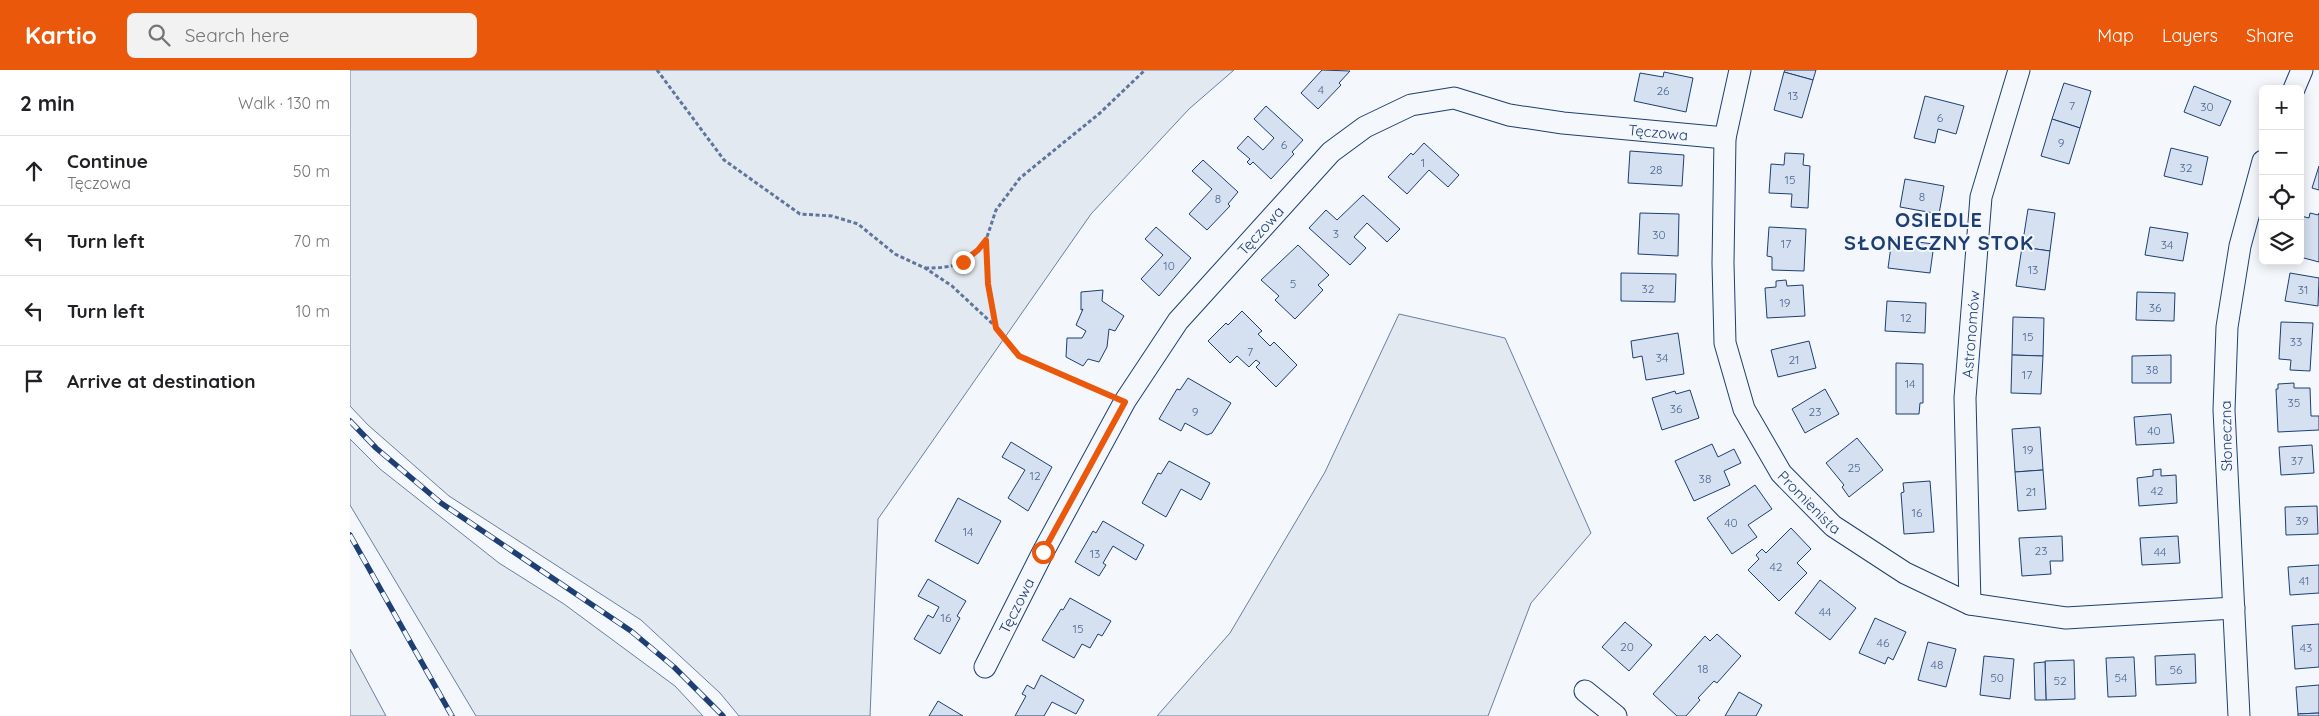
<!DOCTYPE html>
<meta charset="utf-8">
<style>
body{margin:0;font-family:Quicksand,sans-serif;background:#f2f2f2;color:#202124}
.controls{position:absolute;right:15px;top:15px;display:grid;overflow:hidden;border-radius:8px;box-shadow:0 2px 12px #0003}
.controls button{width:45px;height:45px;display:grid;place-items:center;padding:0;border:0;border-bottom:1px solid #e0e0e0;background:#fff;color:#202124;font:25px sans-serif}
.stop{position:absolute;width:15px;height:15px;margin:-11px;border:4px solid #ea580c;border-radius:50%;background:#fff}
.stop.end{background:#ea580c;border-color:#fff;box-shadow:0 1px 5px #0008}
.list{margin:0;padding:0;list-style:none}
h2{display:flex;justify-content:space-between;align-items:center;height:65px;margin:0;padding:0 20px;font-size:21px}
h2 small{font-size:16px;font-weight:400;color:#757577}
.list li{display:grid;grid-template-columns:32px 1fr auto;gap:15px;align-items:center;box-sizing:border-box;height:70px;padding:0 20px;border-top:1px solid #e0e0e0}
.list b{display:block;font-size:19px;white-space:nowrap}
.list p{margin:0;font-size:16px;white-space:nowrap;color:#757577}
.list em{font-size:16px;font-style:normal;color:#757577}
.icon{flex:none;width:28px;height:28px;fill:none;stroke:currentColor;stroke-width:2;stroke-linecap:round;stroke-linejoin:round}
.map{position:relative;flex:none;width:1969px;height:646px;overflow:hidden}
header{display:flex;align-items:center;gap:30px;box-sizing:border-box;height:70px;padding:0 25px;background:#ea580c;color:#fff}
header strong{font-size:24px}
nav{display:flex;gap:28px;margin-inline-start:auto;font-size:18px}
.search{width:350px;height:45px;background:#f2f2f2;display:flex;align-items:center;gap:12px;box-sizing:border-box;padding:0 18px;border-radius:8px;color:#757577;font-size:19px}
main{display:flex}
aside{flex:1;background:#fff}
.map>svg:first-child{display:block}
.green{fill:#e3e9f0;stroke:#687fa3}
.building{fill:#d5e0f0;stroke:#1d3f73}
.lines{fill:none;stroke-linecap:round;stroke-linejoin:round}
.minor-casing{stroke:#1d3f73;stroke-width:23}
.path{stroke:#5e769c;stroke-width:3;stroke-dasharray:4 2.5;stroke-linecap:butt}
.minor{stroke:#f4f7fb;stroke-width:21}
.rail-casing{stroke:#1d3f73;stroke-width:5.5}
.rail{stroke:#f4f7fb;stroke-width:4;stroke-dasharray:11;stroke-linecap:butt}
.route{stroke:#ea580c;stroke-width:6}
.labels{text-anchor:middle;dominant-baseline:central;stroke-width:4;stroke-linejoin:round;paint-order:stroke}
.number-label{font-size:12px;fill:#4b6792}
.street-label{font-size:15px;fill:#1d3f73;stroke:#f4f7fb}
.district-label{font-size:20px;font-weight:bold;letter-spacing:1px;fill:#1d3f73;stroke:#f4f7fb}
</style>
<header>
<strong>Kartio</strong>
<div class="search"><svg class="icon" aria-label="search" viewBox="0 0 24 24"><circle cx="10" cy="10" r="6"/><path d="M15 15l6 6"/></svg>Search here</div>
<nav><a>Map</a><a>Layers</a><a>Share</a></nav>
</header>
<main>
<aside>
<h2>2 min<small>Walk · 130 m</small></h2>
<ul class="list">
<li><svg class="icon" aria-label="ahead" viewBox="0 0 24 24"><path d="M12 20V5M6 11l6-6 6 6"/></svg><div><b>Continue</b><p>Tęczowa</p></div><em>50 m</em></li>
<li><svg class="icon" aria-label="left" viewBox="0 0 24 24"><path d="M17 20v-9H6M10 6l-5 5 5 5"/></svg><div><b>Turn left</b></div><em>70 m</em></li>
<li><svg class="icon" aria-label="left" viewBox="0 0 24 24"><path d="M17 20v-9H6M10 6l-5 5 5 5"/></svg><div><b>Turn left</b></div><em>10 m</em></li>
<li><svg class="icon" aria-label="arrive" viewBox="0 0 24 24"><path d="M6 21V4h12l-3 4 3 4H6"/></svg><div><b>Arrive at destination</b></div></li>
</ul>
</aside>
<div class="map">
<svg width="1969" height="646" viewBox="0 0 1969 646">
<rect width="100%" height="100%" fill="#f4f7fb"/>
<g class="green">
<path d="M0,0H884L839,39L741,144L528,449L520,646H389L370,623L291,550L99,426L18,355L0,336Z"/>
<path d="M1049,244L1155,268L1241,463L1181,533L1138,646H807L880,563L975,402Z"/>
<path d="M0,369L30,399L149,493L214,534L325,616L353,646H126L0,435Z"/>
<path d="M0,579L36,646H0Z"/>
</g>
<g class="building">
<path d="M972,0L1000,1L989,13L991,15L968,39L951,23Z"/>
<path d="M1435,0H1466L1463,10L1434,2Z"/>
<path d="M1314,2L1343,8L1336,42L1284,31L1290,3L1313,7Z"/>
<path d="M1434,2L1463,10L1452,48L1424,40Z"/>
<path d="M1714,13L1741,21L1730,58L1702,49Z"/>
<path d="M1844,16L1881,31L1870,56L1834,42Z"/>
<path d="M1575,26L1614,36L1606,64L1588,59L1585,73L1564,68Z"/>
<path d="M916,36L953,70L942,82L944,84L921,109L903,92L900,95L897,92L900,89L887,78L898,66L913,80L924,68L904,49Z"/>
<path d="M1702,49L1730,58L1719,94L1691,86Z"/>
<path d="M1074,73L1109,105L1098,117L1079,100L1057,124L1038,107L1061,83L1063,85Z"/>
<path d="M1821,78L1858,87L1852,115L1814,106Z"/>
<path d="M1280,81L1334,85L1332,116L1278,113Z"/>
<path d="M1435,83L1454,84L1453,95L1460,96L1458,138L1441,137L1442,124L1419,123L1421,94L1434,95Z"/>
<path d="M853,90L888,122L878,134L880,136L857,160L839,144L862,119L842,101Z"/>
<path d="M1969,96V120L1962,118Z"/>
<path d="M1555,109L1594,116L1589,144L1550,137Z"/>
<path d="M1013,125L1050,159L1037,172L1017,153L1004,167L1016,178L1000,195L959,158L976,140L987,150Z"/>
<path d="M1678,139L1705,143L1700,181L1672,177Z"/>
<path d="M1290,143L1329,144L1328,186L1288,184Z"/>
<path d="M1960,143L1968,145L1969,143V192L1950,187L1952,177L1950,176V150L1951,146L1959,148Z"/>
<path d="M806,157L841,188L809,226L791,209L813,185L795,169Z"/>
<path d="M1419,157L1456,159L1454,201L1422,200V187L1417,186Z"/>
<path d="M1800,157L1838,163L1833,191L1795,185Z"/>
<path d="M1542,169L1584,174L1580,203L1538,198Z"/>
<path d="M948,175L979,205L968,215L973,220L945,249L925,230L929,226L911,210Z"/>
<path d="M1672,177L1700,181L1695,220L1666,216Z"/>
<path d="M1271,203L1326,204L1325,232L1271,231Z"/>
<path d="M1940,203L1969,208L1968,236L1935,231Z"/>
<path d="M1436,210L1437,216L1453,215L1455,246L1417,248L1415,218L1426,217V211Z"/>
<path d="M753,220L752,231L774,246L765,261L759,259L757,277L749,292L738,289L733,296L716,287L717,268H732L736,261L726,255L733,239L731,240V222Z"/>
<path d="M1787,222L1825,223L1824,251L1786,250Z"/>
<path d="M1537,231L1576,233L1575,263L1535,261Z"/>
<path d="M892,241L912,261L908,264L920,276L924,272L947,295L926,317L906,297L910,293L906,290L899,297L887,286L880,293L858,271L876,253L878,255Z"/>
<path d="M1663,247L1694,248L1693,286L1662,285Z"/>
<path d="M1931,252L1963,253L1960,301L1940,300L1941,290L1929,289Z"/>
<path d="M1328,263L1334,304L1296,310L1292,286L1283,288L1281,271Z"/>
<path d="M1459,271L1466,298L1428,307L1421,280Z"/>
<path d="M1662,285L1693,286L1691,324L1661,323Z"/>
<path d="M1821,285V313H1782V286Z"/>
<path d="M1546,293L1573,294V333H1570L1569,344H1546Z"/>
<path d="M838,308L881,333L862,363L857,365L835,353L831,361L809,349L827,319L830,320Z"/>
<path d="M1944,313V318H1960L1961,346H1969V360L1928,362L1926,319H1928V314Z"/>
<path d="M1475,319L1489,344L1455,363L1442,339Z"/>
<path d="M1340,320L1349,348L1312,360L1302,328L1325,321L1326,324Z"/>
<path d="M1821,344L1824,373L1786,375L1784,347Z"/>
<path d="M1690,357L1693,400L1665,402L1662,359Z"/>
<path d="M1507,368L1533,400L1499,427L1492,417L1494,415L1476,393Z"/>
<path d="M661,372L702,397L678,441L658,428L675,400L652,387Z"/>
<path d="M1362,374L1368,387L1384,379L1391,393L1374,401L1380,415L1344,431L1325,391Z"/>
<path d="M1962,375L1964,403L1931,405L1929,377Z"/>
<path d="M819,391L860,413L851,430L831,419L816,447L792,433L808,403L811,404Z"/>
<path d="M1811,399V406L1826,405L1827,433L1789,436L1787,408L1803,406V400Z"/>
<path d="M1693,400L1696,439L1668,441L1665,402Z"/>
<path d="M1580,411L1584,462L1554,464L1551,423L1554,422L1553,413Z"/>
<path d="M1405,415L1422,439L1398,455L1407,467L1382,484L1357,448Z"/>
<path d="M608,428L651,451L628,494L585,471Z"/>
<path d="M1967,436L1968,464L1936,465L1935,437Z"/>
<path d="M753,451L794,475L786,490L763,476L753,493L756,495L749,506L725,492L743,461L746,463Z"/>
<path d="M1441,458L1461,479L1447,493L1457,503L1429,531L1398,500L1409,489L1406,485L1412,479L1416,483Z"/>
<path d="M1712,466L1713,491H1700L1701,504L1672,506L1669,468Z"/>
<path d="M1828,466L1830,493L1792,495L1790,468Z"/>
<path d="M1969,495V523L1940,525L1938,497Z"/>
<path d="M578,509L616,531L607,546L610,548L590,584L564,569L578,545L583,548L589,537L568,526Z"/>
<path d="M1470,510L1506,538L1480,570L1445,543Z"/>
<path d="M720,528L761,551L752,566L748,564L740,578L732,574L724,588L692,570L711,539L713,540Z"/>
<path d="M1525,548L1556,562L1543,590L1538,587L1535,594L1509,583Z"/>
<path d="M1275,552L1302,575L1279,601L1252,577Z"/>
<path d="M1969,554V597L1945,599L1942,556Z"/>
<path d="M1367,564L1391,586L1367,613L1364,611L1348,628L1350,630L1336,646H1327L1303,624L1355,566L1360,571Z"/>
<path d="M1578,572L1606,579L1596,617L1568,610Z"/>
<path d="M1845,584L1846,613L1806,615L1805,586Z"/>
<path d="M1634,586L1664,589L1660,629L1630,625Z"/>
<path d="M1784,587L1786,626L1758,627L1756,588Z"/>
<path d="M1724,590L1725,629L1696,630L1695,591Z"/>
<path d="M1695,592L1696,630H1685L1684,593Z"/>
<path d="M691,605L734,630L726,644L702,632L694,646H665L676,626L672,624L677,615L684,619Z"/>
<path d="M1969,615V643L1948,644L1946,617Z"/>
<path d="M1389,622L1412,635L1406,646H1375Z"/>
<path d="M588,631L613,646H579Z"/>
<path d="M1969,643V646H1948V644Z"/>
</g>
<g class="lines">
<defs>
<g id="minor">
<path id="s1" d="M1390,0L1375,68L1373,193L1375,273L1394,339L1431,403L1483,456L1555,503L1620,534L1716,548L1884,538"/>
<path d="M1944,19L1952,0"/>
<path id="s2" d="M1620,534L1615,328L1631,127L1669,0"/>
<path id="s3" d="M635,597L693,482L775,331L828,251L981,82L1015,57L1061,35L1104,28L1159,45L1213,53L1375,68"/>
<path d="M1235,621L1266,646"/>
<path d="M1889,646L1874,340L1877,257L1890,176L1913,91"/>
</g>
</defs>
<use href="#minor" class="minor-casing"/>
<g class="path">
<path d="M307,0L374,90L450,144L482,146L508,154L545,184L575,198L602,216L646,257"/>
<path d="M575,198C604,198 618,195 636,170"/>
<path d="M754,323L669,286L646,258L638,214L636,170L646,140L670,108L750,43L795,0"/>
</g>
<use href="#minor" class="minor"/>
<defs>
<g id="rail">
<path d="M0,351L26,378L91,433L281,561L324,597L373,646"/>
<path d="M0,465L102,646"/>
</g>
</defs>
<use href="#rail" class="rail-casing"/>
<use href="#rail" class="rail"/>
</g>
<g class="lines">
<path class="route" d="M613,192L628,180L636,170L638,214L646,258L669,286L775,332L693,482"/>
</g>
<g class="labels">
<g class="number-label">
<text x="971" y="19">4</text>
<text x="1313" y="20">26</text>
<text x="1443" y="25">13</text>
<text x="1722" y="35">7</text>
<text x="1857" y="36">30</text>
<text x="1590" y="47">6</text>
<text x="1711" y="72">9</text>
<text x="934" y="74">6</text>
<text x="1073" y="92">1</text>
<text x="1836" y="97">32</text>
<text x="1306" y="99">28</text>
<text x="1440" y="109">15</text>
<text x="1572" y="126">8</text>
<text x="868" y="128">8</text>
<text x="986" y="163">3</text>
<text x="1309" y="164">30</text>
<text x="1436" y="173">17</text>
<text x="1817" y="174">34</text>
<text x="819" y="195">10</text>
<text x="1683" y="199">13</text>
<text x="943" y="213">5</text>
<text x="1298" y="218">32</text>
<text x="1953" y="219">31</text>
<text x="1435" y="232">19</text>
<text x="1805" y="237">36</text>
<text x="1556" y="247">12</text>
<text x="1678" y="266">15</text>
<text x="1946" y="271">33</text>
<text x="900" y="281">7</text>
<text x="1312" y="287">34</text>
<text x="1444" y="289">21</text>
<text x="1802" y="299">38</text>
<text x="1677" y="304">17</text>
<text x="1560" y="313">14</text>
<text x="1944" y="332">35</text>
<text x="1326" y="338">36</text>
<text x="845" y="341">9</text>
<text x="1465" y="341">23</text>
<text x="1804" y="360">40</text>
<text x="1678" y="379">19</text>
<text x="1947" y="390">37</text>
<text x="1504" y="397">25</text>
<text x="685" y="405">12</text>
<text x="1355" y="408">38</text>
<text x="1807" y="420">42</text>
<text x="1681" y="421">21</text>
<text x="1567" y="442">16</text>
<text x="1952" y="450">39</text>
<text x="1381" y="452">40</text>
<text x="618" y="461">14</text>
<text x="1691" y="480">23</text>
<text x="1810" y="481">44</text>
<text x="745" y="483">13</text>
<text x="1426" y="496">42</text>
<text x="1954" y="510">41</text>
<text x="1475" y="541">44</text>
<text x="596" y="547">16</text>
<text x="728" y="558">15</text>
<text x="1533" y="572">46</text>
<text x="1277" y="576">20</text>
<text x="1956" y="577">43</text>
<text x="1587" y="594">48</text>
<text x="1353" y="598">18</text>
<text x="1826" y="599">56</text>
<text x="1647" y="607">50</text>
<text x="1771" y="607">54</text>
<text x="1710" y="610">52</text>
</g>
<g class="street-label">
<text stroke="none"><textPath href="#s3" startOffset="969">Tęczowa</textPath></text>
<text stroke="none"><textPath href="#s3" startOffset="519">Tęczowa</textPath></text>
<text stroke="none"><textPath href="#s2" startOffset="270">Astronomów</textPath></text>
<text transform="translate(1876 366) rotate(-91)">Słoneczna</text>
<text stroke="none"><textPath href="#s1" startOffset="458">Promienista</textPath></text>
<text stroke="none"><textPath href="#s3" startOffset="69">Tęczowa</textPath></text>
</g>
<g class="district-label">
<text x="1589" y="149">OSIEDLE<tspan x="1589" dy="23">SŁONECZNY STOK</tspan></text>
</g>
</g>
</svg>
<div class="controls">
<button>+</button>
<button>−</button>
<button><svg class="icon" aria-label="locate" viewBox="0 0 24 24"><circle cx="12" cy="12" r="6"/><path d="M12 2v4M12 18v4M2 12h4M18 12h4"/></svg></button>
<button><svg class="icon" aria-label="layers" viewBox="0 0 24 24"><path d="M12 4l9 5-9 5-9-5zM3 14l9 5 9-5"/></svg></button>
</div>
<div class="stop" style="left:693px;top:482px"></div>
<div class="stop end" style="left:613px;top:192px"></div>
</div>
</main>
